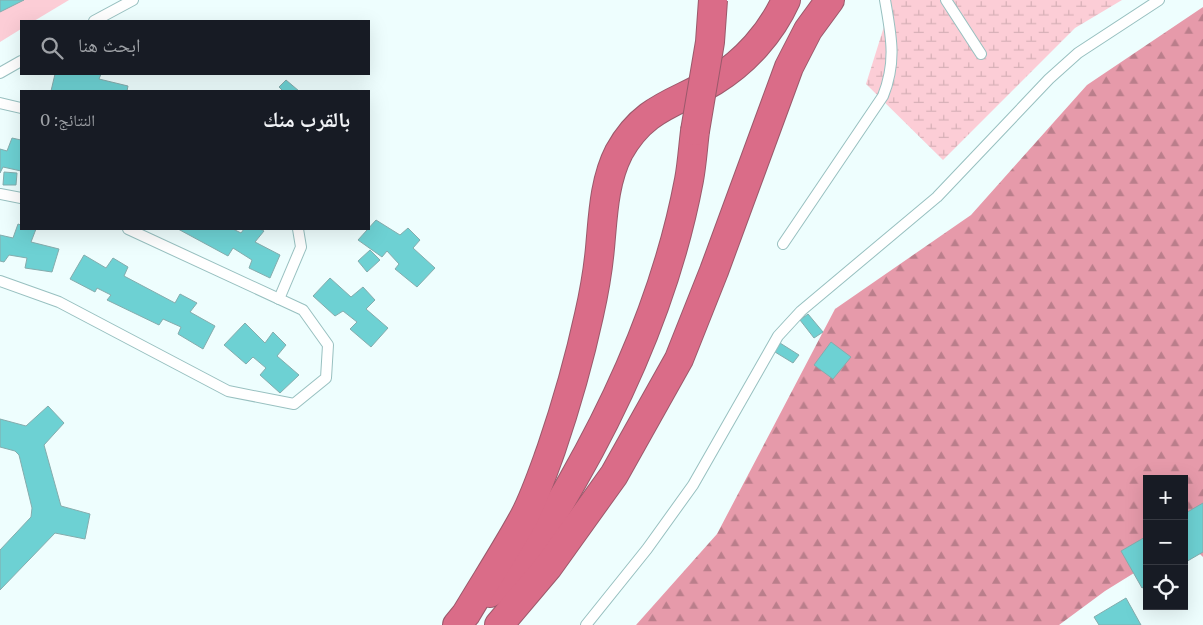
<!DOCTYPE html>
<html lang="ar">
<meta charset="utf-8">
<style>
body{margin:0;font-family:Merriweather,"Noto Naskh Arabic",serif;background:#20242c;color:#f1f3f6;direction:rtl}
.controls{position:absolute;right:15px;bottom:15px;display:grid;overflow:hidden;border-radius:0px;box-shadow:0 5px 20px #0002}
.controls button{width:45px;height:45px;display:grid;place-items:center;padding:0;border:0;border-bottom:1px solid #363941;background:#171b24;color:#f1f3f6;font:25px sans-serif}
.list{margin:0;padding:0;list-style:none}
h2{display:flex;justify-content:space-between;align-items:center;height:65px;margin:0;padding:0 20px;font-size:21px}
h2 small{font-size:16px;font-weight:400;color:#9ea1a6}
.icon{flex:none;width:28px;height:28px;fill:none;stroke:currentColor;stroke-width:2;stroke-linecap:round;stroke-linejoin:round}
.map{position:relative;flex:none;width:1203px;height:625px;overflow:hidden;direction:ltr}
.search{position:absolute;background:#171b24;box-shadow:0 5px 20px #0002;left:20px;top:20px;width:350px;height:55px;display:flex;align-items:center;gap:12px;box-sizing:border-box;padding:0 18px;border-radius:0px;color:#9ea1a6;font-size:19px}
.panel{position:absolute;background:#171b24;box-shadow:0 5px 20px #0002;left:20px;top:90px;width:350px;height:140px;border-radius:0px;direction:rtl}
.map>svg:first-child{display:block}
.green{fill:#fccdd6}
.forest{fill:url(#forest-firs)}
.wetland{fill:url(#wetland-marsh)}
.building{fill:#6dd1d3;stroke:#85acad}
.lines{fill:none;stroke-linecap:round;stroke-linejoin:round}
.lane-casing{stroke:#98c0c0;stroke-width:12}
.highway-casing{stroke:#9b596b;stroke-width:30}
.lane{stroke:#fff;stroke-width:10}
.highway{stroke:#da6c88;stroke-width:28}
.highway-bridge-casing{stroke:#9b596b;stroke-width:30;stroke-linecap:butt}
.highway-bridge{stroke:#da6c88;stroke-width:28}
</style>
<div class="map">
<svg width="1203" height="625" viewBox="0 0 1203 625">
<defs>
<pattern id="forest-firs" width="22" height="20" patternUnits="userSpaceOnUse" patternTransform="scale(1.25)"><rect width="22" height="20" fill="#e69aaa"/><path d="M5 1l3.5 6h-7zM16 11l3.5 6h-7z" fill="#ba7e8b"/></pattern>
<pattern id="wetland-marsh" width="20" height="14" patternUnits="userSpaceOnUse" patternTransform="scale(1.25)"><rect width="20" height="14" fill="#fccdd6"/><path d="M1 5h8M5 5V1M11 12h8M15 12V8" fill="none" stroke="#d8b1b8"/></pattern>
</defs>
<rect width="100%" height="100%" fill="#eefefe"/>
<path class="green" d="M0,0H69L34,21H21V29L0,42Z"/>
<path class="forest" d="M1203,7V557L1186,541L1184,542V479H1147V565L1105,591L1059,625H636L717,534L835,309L971,215L1087,85Z"/>
<path class="wetland" d="M889,0H1122L1075,28L943,160L866,84L887,17Z"/>
<g class="building">
<path d="M0,0H24L0,12Z"/>
<path d="M55,74H101L99,79L128,86L127,91H51Z"/>
<path d="M286,80L299,91H283L279,87Z"/>
<path d="M12,138L21,140V171L3,167L0,173V149L7,151Z"/>
<path d="M4,172L17,173L16,185H3Z"/>
<path d="M376,220L400,235L408,228L420,240L413,248L435,268L417,287L395,269L399,264L387,251L382,257L358,240Z"/>
<path d="M18,224L21,225V229H36L31,242L59,249L52,272L25,268L27,258L9,255L4,262L0,261V235L13,238Z"/>
<path d="M178,229H233L241,233L244,229H260L264,231L255,242L280,255L270,278L249,268L252,260L233,248L228,256Z"/>
<path d="M370,250L380,260L367,272L358,261Z"/>
<path d="M84,255L106,268L113,258L128,267L124,276L175,303L180,294L197,303L190,312L215,326L203,349L178,334L181,327L163,319L159,325L107,300L111,295L97,288L95,292L70,279Z"/>
<path d="M330,278L351,297L363,287L375,300L366,309L388,328L371,347L350,329L357,322L343,311L335,316L313,296Z"/>
<path d="M808,314L823,332L814,338L800,320Z"/>
<path d="M245,323L265,343L273,332L286,345L277,356L299,375L280,393L260,375L266,368L253,357L246,364L224,345Z"/>
<path d="M831,342L851,357L833,379L814,365Z"/>
<path d="M780,343L799,355L793,363L775,352Z"/>
<path d="M48,406L64,423L44,445L61,506L90,514L85,539L55,533L0,590V550L31,517L32,508L19,455L15,451L0,447V419L26,426Z"/>
<path d="M1203,503V552L1184,563V514Z"/>
<path d="M1147,536V585L1142,588L1121,551Z"/>
<path d="M1126,598L1141,625H1099L1094,617Z"/>
</g>
<g class="lines">
<defs>
<g id="lane">
<path d="M946,0L981,54"/>
<path d="M94,21L133,0"/>
<path d="M0,73L21,61"/>
<path d="M0,103L21,108"/>
<path d="M0,194L21,198"/>
<path d="M783,244L883,96C897,61 891,35 885,0"/>
<path d="M0,281L59,302L228,391L294,404L326,378L328,345L303,310L128,229"/>
<path d="M279,299L301,247L298,229"/>
<path d="M586,625L647,549L693,485L778,336L801,311L937,197L1049,79L1078,53L1159,0"/>
</g>
<g id="highway">
<path d="M490,593C525,561 550,521 573,480C626,387 669,286 689,180C692,164 693,147 695,131"/>
<path d="M457,625L466,614C485,582 506,550 524,517C535,496 543,472 551,450C566,406 579,361 589,315C594,293 598,270 600,248C603,216 604,181 619,152C644,107 675,104 714,81C745,62 771,33 786,0"/>
<path d="M499,625L548,567L614,475L679,359L714,271L789,67L808,30L830,0"/>
</g>
</defs>
<use href="#lane" class="lane-casing"/>
<use href="#highway" class="highway-casing"/>
<use href="#lane" class="lane"/>
<use href="#highway" class="highway"/>
<defs>
<path id="highway-bridge" d="M695,131L710,42L713,0"/>
</defs>
<use href="#highway-bridge" class="highway-bridge-casing"/>
<use href="#highway-bridge" class="highway-bridge"/>
</g>
</svg>
<div class="controls">
<button>+</button>
<button>−</button>
<button><svg class="icon" aria-label="locate" viewBox="0 0 24 24"><circle cx="12" cy="12" r="6"/><path d="M12 2v4M12 18v4M2 12h4M18 12h4"/></svg></button>
</div>
<div class="search"><svg class="icon" aria-label="search" viewBox="0 0 24 24"><circle cx="10" cy="10" r="6"/><path d="M15 15l6 6"/></svg>ابحث هنا</div>
<section class="panel">
<h2>بالقرب منك<small>النتائج: 0</small></h2>
<ul class="list">
</ul>
</section>
</div>
